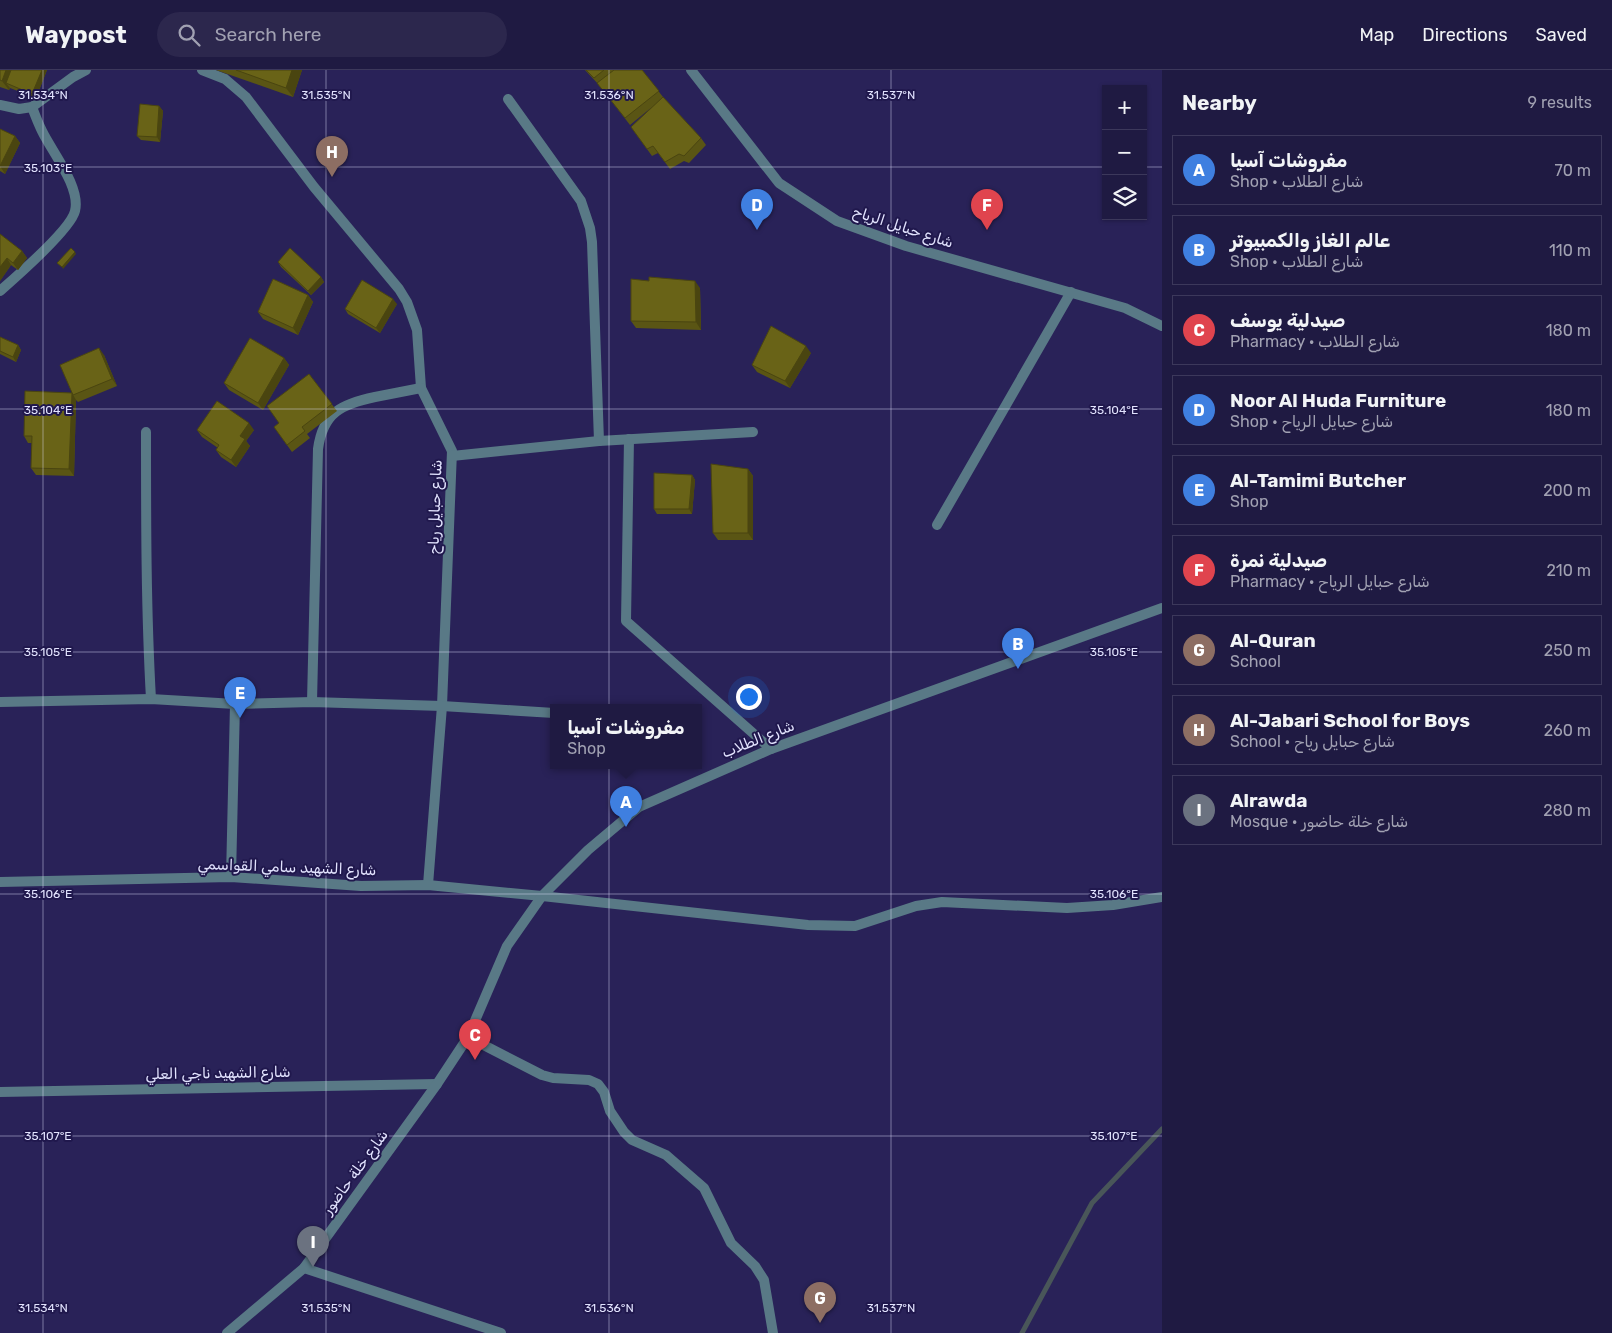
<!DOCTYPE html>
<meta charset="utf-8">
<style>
body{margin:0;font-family:Rubik,"Noto Naskh Arabic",sans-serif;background:#2c274d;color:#f1f3f6}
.controls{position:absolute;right:15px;top:15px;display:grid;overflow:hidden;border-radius:0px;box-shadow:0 1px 4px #0004}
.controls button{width:45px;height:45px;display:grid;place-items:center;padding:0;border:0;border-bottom:1px solid #3c385b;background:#1f1a42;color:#f1f3f6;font:25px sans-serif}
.you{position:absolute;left:748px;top:626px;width:18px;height:18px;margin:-12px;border:4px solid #fff;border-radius:50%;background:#1a73e8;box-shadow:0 0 0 8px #1a73e833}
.badge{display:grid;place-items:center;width:32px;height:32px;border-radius:50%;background:#c6bb3c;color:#fff;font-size:16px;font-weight:700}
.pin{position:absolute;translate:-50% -41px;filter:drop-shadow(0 1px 2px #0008)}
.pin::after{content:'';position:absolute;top:26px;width:18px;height:15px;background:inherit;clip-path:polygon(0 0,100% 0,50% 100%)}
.popup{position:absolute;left:550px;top:634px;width:152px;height:65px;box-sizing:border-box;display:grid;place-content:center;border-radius:0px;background:#1f1a42;filter:drop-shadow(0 1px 4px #0005);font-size:16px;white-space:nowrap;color:#a1a1b2}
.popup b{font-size:19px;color:#f1f3f6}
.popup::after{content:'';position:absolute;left:50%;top:100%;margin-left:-10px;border:10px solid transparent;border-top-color:#1f1a42}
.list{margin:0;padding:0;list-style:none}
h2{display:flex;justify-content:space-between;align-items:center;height:65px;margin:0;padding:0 20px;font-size:21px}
h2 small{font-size:16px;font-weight:400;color:#a1a1b2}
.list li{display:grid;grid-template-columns:32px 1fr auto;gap:15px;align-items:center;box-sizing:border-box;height:70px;margin:0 10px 10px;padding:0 10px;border:1px solid #3c385b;border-radius:0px}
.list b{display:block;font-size:19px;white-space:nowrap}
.list p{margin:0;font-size:16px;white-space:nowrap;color:#a1a1b2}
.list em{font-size:16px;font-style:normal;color:#a1a1b2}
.icon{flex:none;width:28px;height:28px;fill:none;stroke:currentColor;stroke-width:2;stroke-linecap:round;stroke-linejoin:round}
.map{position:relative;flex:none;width:1162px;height:1263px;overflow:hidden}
header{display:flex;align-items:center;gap:30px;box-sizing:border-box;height:70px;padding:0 25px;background:#1f1a42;border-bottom:1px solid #3c385b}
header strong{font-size:24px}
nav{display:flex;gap:28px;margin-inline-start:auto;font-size:18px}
.search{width:350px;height:45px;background:#2c274d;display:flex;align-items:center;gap:12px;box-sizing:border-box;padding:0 18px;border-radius:28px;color:#a1a1b2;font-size:19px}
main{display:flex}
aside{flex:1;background:#1f1a42}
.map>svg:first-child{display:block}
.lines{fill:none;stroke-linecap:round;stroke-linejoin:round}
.stream{stroke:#495659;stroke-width:5}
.minor{stroke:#597986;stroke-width:10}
.tertiary{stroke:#597986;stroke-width:10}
.wall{fill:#5a5514}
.shaded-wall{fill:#4a4510}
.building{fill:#696317;stroke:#4a4510}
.ticks{fill:none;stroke:#e2e3fe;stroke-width:1;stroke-opacity:0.45}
.labels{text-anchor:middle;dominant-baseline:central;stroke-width:4;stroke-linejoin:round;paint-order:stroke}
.street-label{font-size:15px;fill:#e2e3fe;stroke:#20184d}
.ticks-label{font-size:12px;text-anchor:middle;fill:#e2e3fe;stroke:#20184d;stroke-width:4;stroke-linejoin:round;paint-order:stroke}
</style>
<header>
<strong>Waypost</strong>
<div class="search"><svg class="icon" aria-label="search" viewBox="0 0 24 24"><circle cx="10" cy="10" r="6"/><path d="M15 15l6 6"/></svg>Search here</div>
<nav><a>Map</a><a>Directions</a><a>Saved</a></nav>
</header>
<main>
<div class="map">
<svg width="1162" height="1263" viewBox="0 0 1162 1263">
<rect width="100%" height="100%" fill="#292258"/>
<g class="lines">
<path class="stream" d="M1022,1263L1092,1133L1162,1059"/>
<g class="minor">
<path d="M202,0L225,9L246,27L314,117L399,219L407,232L417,260L421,318L452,381L442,636L428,815"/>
<path d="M508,29L581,131L590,158L592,172L599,371"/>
<path d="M0,35L19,39L32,37L73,7L86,0"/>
<path d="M0,221C16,207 71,159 75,141C81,117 52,82 42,61C38,53 35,45 32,37"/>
<path d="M146,362C146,451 146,540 151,629"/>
<path d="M629,369L626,551L771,679"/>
<path d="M452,386L599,371L753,362"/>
<path d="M937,455L1071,222"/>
<path d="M0,632L151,629L235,634L312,632L442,636L554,643"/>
<path d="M312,632L318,379C323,342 342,334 375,327C391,324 406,321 421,318"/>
<path d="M231,807L235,634"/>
<path d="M0,812L231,807L361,816L428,815L542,826L808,855L855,856L916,836L942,832L1067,838L1113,835L1162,827"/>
<path d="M468,967L542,1005L553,1008L589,1010L598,1014L604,1022L610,1041L624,1062L632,1070L666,1085L704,1118L731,1173L755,1196L764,1210L773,1263"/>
<path d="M0,1022L437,1014"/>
<path d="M304,1198L501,1263"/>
</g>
<g class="tertiary">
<path d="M691,0L779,113L837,151L906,176L1125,238L1162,256"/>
<path d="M227,1263L304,1198L437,1014L468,967L507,876L542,826L588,780L639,737L771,679L1162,538"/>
</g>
</g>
<g class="wall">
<path d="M0,0H47L36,28L10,18L9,20L0,17Z"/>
<path d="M216,0H302L293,27Z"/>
<path d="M585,0H642L663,27L701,68L706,75L689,93L684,91L670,99L658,83L652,86L631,57L652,37L630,55L599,15Z"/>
<path d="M159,36L163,41L160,72L141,70L137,66Z"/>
<path d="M0,59L15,66L20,73L5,104L0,101Z"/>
<path d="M0,164L22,181L27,188L18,200L11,195L0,211Z"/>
<path d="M278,192L321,207L324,212L311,225L281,197Z"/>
<path d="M700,218L701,260L636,258L631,251Z"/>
<path d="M308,225L313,232L298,265L263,249L258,242Z"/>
<path d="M397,234L380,263L348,244L345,239Z"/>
<path d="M0,267L18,275L21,280L16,292L0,284Z"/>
<path d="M811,283L790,318L757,302L752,295Z"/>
<path d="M104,285L117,316L78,332L76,330L74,406L36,405L31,398L32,373H28L24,366L72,323Z"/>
<path d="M284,288L289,295L263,340L229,320L224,313Z"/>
<path d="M309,304L337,341L307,364L310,368L292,382L274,357L279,353Z"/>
<path d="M197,360H254L246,371L250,376L236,397L221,387L216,380L218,378L202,367Z"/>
<path d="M748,399L753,406V470H718L713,463Z"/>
<path d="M692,405L695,410L692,444H657L654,439Z"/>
</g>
<g class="shaded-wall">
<path d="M6,0H15L6,13L10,18L9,20L2,11Z"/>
<path d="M42,0H47L36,28L32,24Z"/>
<path d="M292,0H302L293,27L286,18Z"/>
<path d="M159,36L163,41L160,72L157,67Z"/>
<path d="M15,66L20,73L5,104L0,96Z"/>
<path d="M22,181L27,188L18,200L13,193Z"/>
<path d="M75,182L76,184L63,199L62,197Z"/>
<path d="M7,188L11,195L0,211V197Z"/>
<path d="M321,207L324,212L311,225L308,221Z"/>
<path d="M695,211L700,218L701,260L696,252Z"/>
<path d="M308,225L313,232L298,265L293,258Z"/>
<path d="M393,229L397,234L380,263L376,258Z"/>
<path d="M18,275L21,280L16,292L13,287Z"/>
<path d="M806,276L811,283L790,318L785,311Z"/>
<path d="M99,278L104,285L117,316L112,309Z"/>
<path d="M284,288L289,295L263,340L258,333Z"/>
<path d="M72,323L76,330L74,406L69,399Z"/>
<path d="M249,353L254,360L246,371L250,376L236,397L231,390L240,366Z"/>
<path d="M748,399L753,406V470L748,463Z"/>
<path d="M692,405L695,410L692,444L689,439Z"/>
</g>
<g class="building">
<path d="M0,0H6L2,11L0,10Z"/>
<path d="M11,0H42L32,24L6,13Z"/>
<path d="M236,0H292L286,18Z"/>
<path d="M586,0H604L594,8Z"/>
<path d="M614,0H642L659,21L625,48L597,13Z"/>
<path d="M663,27L701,68L684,86L679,84L665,92L653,76L647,79L631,57Z"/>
<path d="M140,34L159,36L157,67L137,66Z"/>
<path d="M0,59L15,66L0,96Z"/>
<path d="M0,164L22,181L13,193L7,188L0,197Z"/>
<path d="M71,178L75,182L62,197L57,193Z"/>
<path d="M290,178L321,207L308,221L278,192Z"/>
<path d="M649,207L695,211L696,252L631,251V209L649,211Z"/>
<path d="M273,209L308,225L293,258L258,242Z"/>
<path d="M362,210L393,229L376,258L345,239Z"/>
<path d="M771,256L806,276L785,311L752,295Z"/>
<path d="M0,267L18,275L13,287L0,281Z"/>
<path d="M250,268L284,288L258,333L224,313Z"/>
<path d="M99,278L112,309L73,325L60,295Z"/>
<path d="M309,304L332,334L302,357L305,361L287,375L274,357L279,353L267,336Z"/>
<path d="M25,321L72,323L69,399L31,398L32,366H24Z"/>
<path d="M217,331L249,353L240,366L245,369L231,390L216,380L219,375L197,360Z"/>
<path d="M711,394L748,399V463H713Z"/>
<path d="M654,403L692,405L689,439H654Z"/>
</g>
<path class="ticks" d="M43,0V1263M326,0V1263M609,0V1263M891,0V1263M0,97H1106M1143,97H1162M0,339H1162M0,582H1162M0,824H1162M0,1066H1162"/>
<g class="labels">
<g class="street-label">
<text transform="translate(903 157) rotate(18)">شارع حبايل الرياح</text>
<text transform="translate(435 437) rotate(-88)">شارع حبايل رياح</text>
<text transform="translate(758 669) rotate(-22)">شارع الطلاب</text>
<text transform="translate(287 797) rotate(2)">شارع الشهيد سامي القواسمي</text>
<text transform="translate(218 1003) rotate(-1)">شارع الشهيد ناجي العلي</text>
<text transform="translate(355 1102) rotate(-54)">شارع خلة حاضور</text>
</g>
</g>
<g class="ticks-label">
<text x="43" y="29">31.534°N</text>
<text x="326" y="29">31.535°N</text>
<text x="609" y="29">31.536°N</text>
<text x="891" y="29">31.537°N</text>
<text x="48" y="102">35.103°E</text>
<text x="1114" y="344">35.104°E</text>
<text x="48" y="344">35.104°E</text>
<text x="1114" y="586">35.105°E</text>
<text x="48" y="586">35.105°E</text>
<text x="1114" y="828">35.106°E</text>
<text x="48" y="828">35.106°E</text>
<text x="48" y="1070">35.107°E</text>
<text x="1114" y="1070">35.107°E</text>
<text x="43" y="1242">31.534°N</text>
<text x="326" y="1242">31.535°N</text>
<text x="609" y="1242">31.536°N</text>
<text x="891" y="1242">31.537°N</text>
</g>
</svg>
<div class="controls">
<button>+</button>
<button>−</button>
<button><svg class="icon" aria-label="layers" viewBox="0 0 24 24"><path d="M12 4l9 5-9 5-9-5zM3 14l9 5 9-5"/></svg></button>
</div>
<div class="you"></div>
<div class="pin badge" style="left:626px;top:757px;background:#3f7fe0">A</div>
<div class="popup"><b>مفروشات آسيا</b>Shop</div>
<div class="pin badge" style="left:1018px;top:599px;background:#3f7fe0">B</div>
<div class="pin badge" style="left:475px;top:990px;background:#e0444e">C</div>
<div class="pin badge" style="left:757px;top:160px;background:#3f7fe0">D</div>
<div class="pin badge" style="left:240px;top:648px;background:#3f7fe0">E</div>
<div class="pin badge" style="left:987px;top:160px;background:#e0444e">F</div>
<div class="pin badge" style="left:820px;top:1253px;background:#8d6e63">G</div>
<div class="pin badge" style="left:332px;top:107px;background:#8d6e63">H</div>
<div class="pin badge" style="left:313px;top:1197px;background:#6b7280">I</div>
</div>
<aside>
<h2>Nearby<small>9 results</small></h2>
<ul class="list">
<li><span class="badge" style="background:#3f7fe0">A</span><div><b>مفروشات آسيا</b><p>Shop · شارع الطلاب</p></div><em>70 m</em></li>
<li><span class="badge" style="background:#3f7fe0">B</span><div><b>عالم الغاز والكمبيوتر</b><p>Shop · شارع الطلاب</p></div><em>110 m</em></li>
<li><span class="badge" style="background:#e0444e">C</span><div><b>صيدلية يوسف</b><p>Pharmacy · شارع الطلاب</p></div><em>180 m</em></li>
<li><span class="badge" style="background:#3f7fe0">D</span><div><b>Noor Al Huda Furniture</b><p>Shop · شارع حبايل الرياح</p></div><em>180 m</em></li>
<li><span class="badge" style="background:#3f7fe0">E</span><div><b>Al-Tamimi Butcher</b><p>Shop</p></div><em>200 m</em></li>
<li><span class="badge" style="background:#e0444e">F</span><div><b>صيدلية نمرة</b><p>Pharmacy · شارع حبايل الرياح</p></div><em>210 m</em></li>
<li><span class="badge" style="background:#8d6e63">G</span><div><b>Al-Quran</b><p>School</p></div><em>250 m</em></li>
<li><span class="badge" style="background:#8d6e63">H</span><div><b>Al-Jabari School for Boys</b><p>School · شارع حبايل رياح</p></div><em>260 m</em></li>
<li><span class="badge" style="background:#6b7280">I</span><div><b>Alrawda</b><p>Mosque · شارع خلة حاضور</p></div><em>280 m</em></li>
</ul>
</aside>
</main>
